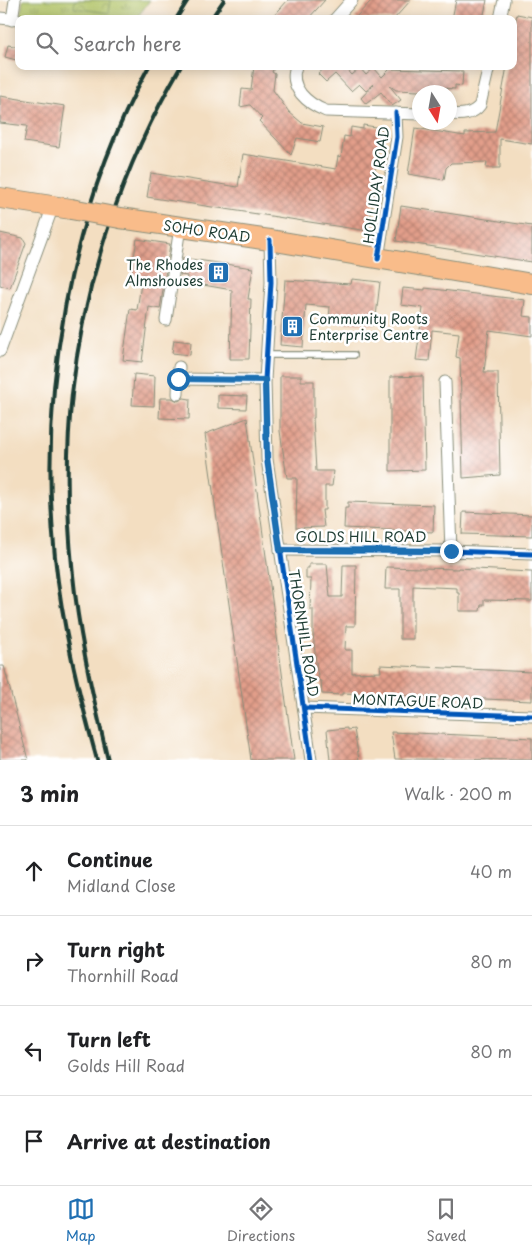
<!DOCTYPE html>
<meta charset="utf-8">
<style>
body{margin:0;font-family:"Playpen Sans",sans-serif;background:#f2f2f2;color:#202124}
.compass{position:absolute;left:412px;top:85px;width:45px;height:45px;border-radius:50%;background:#fff;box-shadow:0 2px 12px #0003;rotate:169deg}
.stop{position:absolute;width:15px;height:15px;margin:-11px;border:4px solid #1f6fb2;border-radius:50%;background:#fff}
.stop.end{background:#1f6fb2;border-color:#fff;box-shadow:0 1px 5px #0008}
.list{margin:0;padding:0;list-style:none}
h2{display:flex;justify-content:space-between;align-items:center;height:65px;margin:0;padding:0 20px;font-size:21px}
h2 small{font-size:16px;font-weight:400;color:#757577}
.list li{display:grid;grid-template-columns:32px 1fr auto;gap:15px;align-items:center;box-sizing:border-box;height:90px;padding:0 20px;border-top:1px solid #e0e0e0}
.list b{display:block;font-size:19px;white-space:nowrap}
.list p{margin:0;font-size:16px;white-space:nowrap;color:#757577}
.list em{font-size:16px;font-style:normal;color:#757577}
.icon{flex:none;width:28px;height:28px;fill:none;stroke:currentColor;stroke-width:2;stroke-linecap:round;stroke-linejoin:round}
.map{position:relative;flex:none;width:532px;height:760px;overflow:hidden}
.search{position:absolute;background:#fff;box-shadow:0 2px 12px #0003;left:15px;right:15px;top:15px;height:55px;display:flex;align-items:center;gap:12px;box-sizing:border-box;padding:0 18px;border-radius:10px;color:#757577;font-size:19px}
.sheet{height:425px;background:#fff}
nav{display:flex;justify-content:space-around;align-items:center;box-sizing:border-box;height:70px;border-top:1px solid #e0e0e0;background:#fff;font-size:14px;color:#757577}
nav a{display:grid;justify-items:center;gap:2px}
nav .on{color:#1f6fb2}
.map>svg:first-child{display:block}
.grass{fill:url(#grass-tufts);stroke:#68804d}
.park{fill:url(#park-crowns);stroke:#68804d}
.building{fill:url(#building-cross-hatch)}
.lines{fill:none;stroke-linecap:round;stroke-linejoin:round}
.service-casing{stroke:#898e7a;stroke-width:8}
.minor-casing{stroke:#898e7a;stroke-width:13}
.trunk-casing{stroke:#898e7a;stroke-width:22}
.service{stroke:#fff;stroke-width:5.5}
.minor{stroke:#fff;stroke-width:11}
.trunk{stroke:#f9bc8a;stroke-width:20}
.rail{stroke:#1f3d34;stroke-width:4}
.trunk-bridge-casing{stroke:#898e7a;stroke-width:22;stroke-linecap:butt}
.trunk-bridge{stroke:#f9bc8a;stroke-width:20}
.cycleway-casing{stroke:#fff;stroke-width:8}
.cycleway{stroke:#0057b8;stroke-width:5}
.route{stroke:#1f6fb2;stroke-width:6}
.labels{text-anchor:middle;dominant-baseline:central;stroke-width:5;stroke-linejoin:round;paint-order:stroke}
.street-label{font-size:14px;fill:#1f3d34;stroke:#fff}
.poi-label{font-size:14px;fill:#1f3d34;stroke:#fff;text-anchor:end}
</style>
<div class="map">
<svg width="532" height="760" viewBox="0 0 532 760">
<defs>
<pattern id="grass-tufts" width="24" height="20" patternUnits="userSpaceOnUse" patternTransform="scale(1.25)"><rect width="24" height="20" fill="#b1c366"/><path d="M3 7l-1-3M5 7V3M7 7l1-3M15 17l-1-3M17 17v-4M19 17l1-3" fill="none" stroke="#8fa055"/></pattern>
<pattern id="park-crowns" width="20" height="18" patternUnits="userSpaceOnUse" patternTransform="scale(1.25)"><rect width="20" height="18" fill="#b1c366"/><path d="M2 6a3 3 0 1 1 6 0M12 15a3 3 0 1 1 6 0" fill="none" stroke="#8fa055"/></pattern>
<pattern id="building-cross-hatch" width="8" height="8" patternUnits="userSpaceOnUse" patternTransform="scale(1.25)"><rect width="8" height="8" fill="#e29e8a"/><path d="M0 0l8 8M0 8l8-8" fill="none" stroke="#b78272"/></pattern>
</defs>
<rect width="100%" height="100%" fill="#fff"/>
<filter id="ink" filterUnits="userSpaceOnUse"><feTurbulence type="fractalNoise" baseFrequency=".02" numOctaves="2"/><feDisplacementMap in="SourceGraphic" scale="10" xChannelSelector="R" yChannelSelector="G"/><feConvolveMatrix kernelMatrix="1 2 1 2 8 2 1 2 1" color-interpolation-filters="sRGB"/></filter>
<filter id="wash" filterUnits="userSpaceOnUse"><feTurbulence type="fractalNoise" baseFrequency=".0096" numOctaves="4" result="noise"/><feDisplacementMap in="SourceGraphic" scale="20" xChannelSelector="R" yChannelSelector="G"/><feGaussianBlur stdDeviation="1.12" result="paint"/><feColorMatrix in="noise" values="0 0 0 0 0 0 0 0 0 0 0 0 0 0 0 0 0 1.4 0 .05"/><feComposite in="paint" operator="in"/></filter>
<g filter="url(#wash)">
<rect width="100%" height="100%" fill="#f3dec1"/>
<path class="grass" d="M23,0H150L136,19H51L21,14Z"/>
<path class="park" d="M75,0H111L109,13L74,8Z"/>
<g id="blocks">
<g class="building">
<path d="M288,0H325L308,19H271Z"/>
<path d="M372,0H411L394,19H354Z"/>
<path d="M456,0H487L483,19H452Z"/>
<path d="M517,14L532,17V144L500,139V168H486L487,162L451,163L446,168L444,180L408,174L415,128L465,136V133L495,132L507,66H513V33Z"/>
<path d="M8,45L19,47L16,60L5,57Z"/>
<path d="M254,66H275L272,72L275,74L273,90L289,112L302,123L323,127L320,142L297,138L291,155L259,121L262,118L250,105L240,107L242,89L251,90Z"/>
<path d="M327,66H344L352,75L360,68L366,75L374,68L382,77L390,69L463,71L462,86L455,85V89L441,88V92L396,90L389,85L401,100L392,106L381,92L366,104L361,98L374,84L366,91L359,84L351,91L335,74L326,82L318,74Z"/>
<path d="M0,96L65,106L59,147L24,142L27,126L0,123Z"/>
<path d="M363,125L382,128L374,176H377L368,231L147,197L151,173L238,187L243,154L336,169L338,156L341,157L344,136L350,137L351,127L363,129Z"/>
<path d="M401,206L532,226V262L396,241Z"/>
<path d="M0,233L23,238L26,243L10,288L0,285Z"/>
<path d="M137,239L170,244L160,309L149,307L142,362L123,360L130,309L137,310L142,277L131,275Z"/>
<path d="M183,258L253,268L248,299H251L249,359H230L232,290L186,282L187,276L180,275Z"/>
<path d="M352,279L380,282L375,325L329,321L330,307L306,305L303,347L280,345L285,280L351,284Z"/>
<path d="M403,288L425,290V288L525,300L523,316L532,317V336L489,330L484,372H498L500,475L463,478L460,358L456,357L459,333L432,330L429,361L416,360L423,308L401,305Z"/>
<path d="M174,340L191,342L190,355L172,353Z"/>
<path d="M134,374L155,376L154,406L132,405Z"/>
<path d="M280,376H301V381H314V418H313L316,471H334L332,486H325V510H322L324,527L296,528L297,478H287L280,431Z"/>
<path d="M423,376L425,470L390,471V377Z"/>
<path d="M218,395L247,396L246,409L218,408Z"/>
<path d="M160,398H172L178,401L184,398L190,399L189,419L159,418Z"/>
<path d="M247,418L294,760H251L205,434Z"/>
<path d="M348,502L434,505L433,532L344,528L345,508H348Z"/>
<path d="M463,512L532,515V536L462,534Z"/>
<path d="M309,564H327L330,597H342L343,565H356L355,626H346L345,650H352V673L381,672L380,665L532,672V701L342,693V695L322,694L321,681H319L317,671L313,634V609H310L311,579H306V568H309Z"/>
<path d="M386,567L458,569V568L530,572H532V601L484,600V605H481L480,611H459V593H457V588L413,586V639H400V589H385Z"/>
<path d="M0,666H4L28,760H0Z"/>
<path d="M347,728V730L354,729L359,760H330L327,730Z"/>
<path d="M391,732L532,738V760L395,759Z"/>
</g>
</g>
</g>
<g filter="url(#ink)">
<use href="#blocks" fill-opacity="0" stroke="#898e7a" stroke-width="1"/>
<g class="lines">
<defs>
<path id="service" d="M267,355H354"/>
<g id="minor">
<path d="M0,18L19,20"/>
<path d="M335,19L352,0"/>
<path d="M500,19L504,0"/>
<path d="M12,20L15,0"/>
<path d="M296,66C288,88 308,104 326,111L420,114"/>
<path d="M450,114C461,115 473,115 480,105L489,66"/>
<path d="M270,240L271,282L265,380L267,459L311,760"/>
<path d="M378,259L397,137L396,113"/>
<path d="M166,320L180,227"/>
<path d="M0,351L53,206"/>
<path d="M178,379L265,380"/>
<path d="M445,382L451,551"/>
<path d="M178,394L179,367"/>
<path d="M280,550L451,551L532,554"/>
<path d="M304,708L532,716"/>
</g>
<g id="trunk">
<path d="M0,198L71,209"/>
<path d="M120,218L270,240L532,284"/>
</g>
</defs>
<use href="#service" class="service-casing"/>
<use href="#minor" class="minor-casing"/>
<use href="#trunk" class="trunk-casing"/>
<use href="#service" class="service"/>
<use href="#minor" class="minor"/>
<use href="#trunk" class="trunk"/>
<g class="rail">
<path d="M176,19L188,0"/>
<path d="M211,19L224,0"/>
<path d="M97,760C79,694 62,625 55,557C38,392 69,212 149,66"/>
<path d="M108,760C95,705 82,650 75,593C67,528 65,460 72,394C84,280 123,165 181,66"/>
</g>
<defs>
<path id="trunk-bridge" d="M71,209L120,218"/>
</defs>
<use href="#trunk-bridge" class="trunk-bridge-casing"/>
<use href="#trunk-bridge" class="trunk-bridge"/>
<defs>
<g id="cycleway">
<path d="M270,240L271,282L265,380L267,459L311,760"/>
<path d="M378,259L397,137L396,113"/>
<path d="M280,550L451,551L532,554"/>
<path d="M304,708L532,716"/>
</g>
</defs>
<use href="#cycleway" class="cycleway-casing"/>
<use href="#cycleway" class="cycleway"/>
</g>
</g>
<g class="lines" filter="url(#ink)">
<path class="route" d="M178,379L265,380L267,458L280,550L451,551"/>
</g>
<defs>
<symbol id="building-square" viewBox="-11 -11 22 22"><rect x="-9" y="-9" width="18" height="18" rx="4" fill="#1f6fb2" stroke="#fff"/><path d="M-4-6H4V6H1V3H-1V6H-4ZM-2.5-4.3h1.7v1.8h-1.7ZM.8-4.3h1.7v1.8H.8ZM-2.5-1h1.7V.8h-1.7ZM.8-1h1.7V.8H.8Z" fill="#fff"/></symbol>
</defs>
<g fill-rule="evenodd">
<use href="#building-square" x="206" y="260" width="25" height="25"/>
<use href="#building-square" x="280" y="314" width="25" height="25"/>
</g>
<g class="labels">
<g class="street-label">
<text transform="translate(376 185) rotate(-82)">HOLLIDAY ROAD</text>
<text transform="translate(207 231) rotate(8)">SOHO ROAD</text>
<text x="361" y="536">GOLDS HILL ROAD</text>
<text transform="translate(304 633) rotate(81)">THORNHILL ROAD</text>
<text transform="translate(418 701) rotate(2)">MONTAGUE ROAD</text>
</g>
<g class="poi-label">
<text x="203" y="264">The Rhodes<tspan x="203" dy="16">Almshouses</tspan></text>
<text x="309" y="318" text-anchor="start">Community Roots<tspan x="309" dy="16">Enterprise Centre</tspan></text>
</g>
</g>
</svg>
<svg class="compass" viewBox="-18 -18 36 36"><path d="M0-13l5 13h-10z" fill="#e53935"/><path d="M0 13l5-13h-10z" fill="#757577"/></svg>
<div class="stop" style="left:178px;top:379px"></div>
<div class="stop end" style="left:451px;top:551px"></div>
<div class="search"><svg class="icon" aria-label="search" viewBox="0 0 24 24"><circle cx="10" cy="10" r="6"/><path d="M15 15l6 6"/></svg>Search here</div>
</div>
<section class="sheet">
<h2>3 min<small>Walk · 200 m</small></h2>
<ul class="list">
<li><svg class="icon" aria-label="ahead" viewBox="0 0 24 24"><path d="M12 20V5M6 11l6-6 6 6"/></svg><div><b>Continue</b><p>Midland Close</p></div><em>40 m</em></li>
<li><svg class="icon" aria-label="right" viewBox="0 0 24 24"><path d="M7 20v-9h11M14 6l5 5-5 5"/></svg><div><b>Turn right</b><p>Thornhill Road</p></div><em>80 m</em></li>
<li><svg class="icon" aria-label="left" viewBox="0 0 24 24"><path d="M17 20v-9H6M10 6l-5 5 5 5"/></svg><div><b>Turn left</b><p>Golds Hill Road</p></div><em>80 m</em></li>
<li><svg class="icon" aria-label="arrive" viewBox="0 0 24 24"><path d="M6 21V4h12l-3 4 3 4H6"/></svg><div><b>Arrive at destination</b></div></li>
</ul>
</section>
<nav>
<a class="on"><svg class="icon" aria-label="map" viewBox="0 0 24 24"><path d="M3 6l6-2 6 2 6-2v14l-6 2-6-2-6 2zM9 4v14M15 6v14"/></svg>Map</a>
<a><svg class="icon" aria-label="directions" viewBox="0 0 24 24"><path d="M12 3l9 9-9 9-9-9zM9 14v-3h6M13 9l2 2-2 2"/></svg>Directions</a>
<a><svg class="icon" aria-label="saved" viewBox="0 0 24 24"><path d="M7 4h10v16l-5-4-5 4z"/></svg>Saved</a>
</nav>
